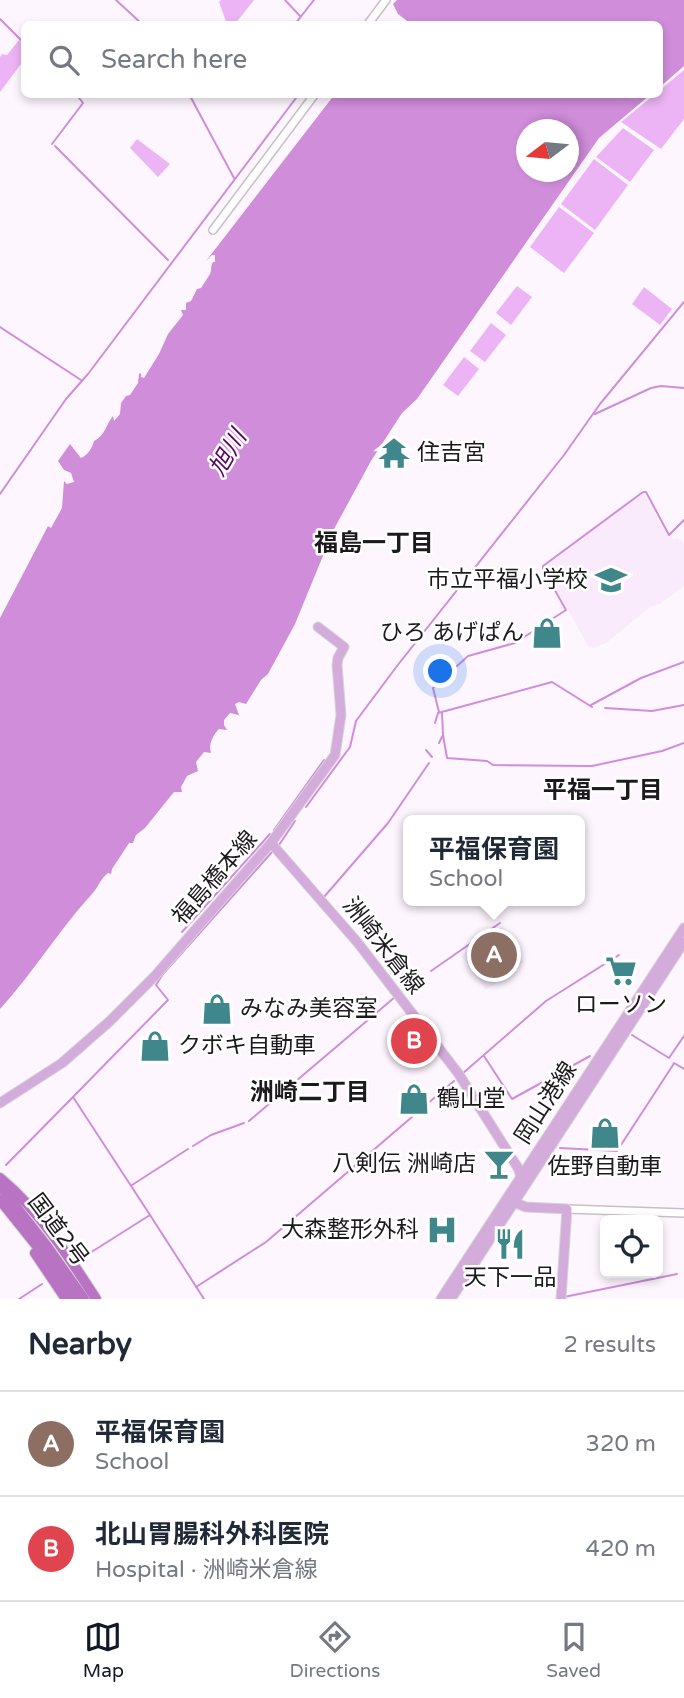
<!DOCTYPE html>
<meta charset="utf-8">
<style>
body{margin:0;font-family:"Varela Round","Noto Sans JP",sans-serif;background:#f2f2f3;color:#1f2937}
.controls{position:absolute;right:21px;bottom:21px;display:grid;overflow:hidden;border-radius:10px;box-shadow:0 4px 10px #0003}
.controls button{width:63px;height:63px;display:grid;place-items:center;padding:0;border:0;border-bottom:2px solid #e0e1e3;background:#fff;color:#1f2937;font:35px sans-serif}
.compass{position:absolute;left:516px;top:119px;width:63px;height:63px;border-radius:50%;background:#fff;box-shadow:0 4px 10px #0003;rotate:254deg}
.you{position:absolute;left:441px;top:672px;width:24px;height:24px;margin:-18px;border:5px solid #fff;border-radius:50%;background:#1a73e8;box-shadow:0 0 0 10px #1a73e833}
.badge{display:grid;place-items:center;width:46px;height:46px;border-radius:50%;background:#111827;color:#fff;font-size:23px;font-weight:700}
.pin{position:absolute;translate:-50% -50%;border:4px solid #fff;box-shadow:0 2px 7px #0006}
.popup{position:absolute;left:403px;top:815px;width:182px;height:91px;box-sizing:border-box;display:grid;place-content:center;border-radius:10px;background:#fff;filter:drop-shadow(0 2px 5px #0005);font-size:23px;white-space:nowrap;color:#747a83}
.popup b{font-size:26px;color:#1f2937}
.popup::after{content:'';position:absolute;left:50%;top:100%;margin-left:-14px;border:14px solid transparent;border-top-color:#fff}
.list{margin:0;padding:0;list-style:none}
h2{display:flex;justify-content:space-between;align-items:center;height:91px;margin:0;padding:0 28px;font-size:30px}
h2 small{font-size:23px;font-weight:400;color:#747a83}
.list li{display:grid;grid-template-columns:46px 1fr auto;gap:21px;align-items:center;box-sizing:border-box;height:105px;padding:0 28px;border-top:2px solid #e0e1e3}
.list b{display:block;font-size:26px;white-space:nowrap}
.list p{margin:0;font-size:23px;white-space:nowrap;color:#747a83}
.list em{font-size:23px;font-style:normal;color:#747a83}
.icon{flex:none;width:38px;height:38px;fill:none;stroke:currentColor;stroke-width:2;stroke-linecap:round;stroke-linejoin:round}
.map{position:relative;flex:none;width:684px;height:1299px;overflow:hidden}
.search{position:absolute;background:#fff;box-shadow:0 4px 10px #0003;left:21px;right:21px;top:21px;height:77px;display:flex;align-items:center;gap:18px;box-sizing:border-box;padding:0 24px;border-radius:10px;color:#747a83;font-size:26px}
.sheet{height:301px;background:#fff}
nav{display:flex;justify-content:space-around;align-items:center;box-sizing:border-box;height:98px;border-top:2px solid #e0e1e3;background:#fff;font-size:19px;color:#747a83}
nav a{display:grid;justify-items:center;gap:4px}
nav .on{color:#111827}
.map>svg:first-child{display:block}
.built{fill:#f9eafc}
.green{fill:#ecb4f4}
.water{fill:#cf8dda;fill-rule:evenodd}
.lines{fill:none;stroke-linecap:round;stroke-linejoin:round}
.stream{stroke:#cf8dda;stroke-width:2}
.minor-casing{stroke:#c8bec9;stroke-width:10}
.major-casing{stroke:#d6d6d6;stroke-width:11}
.highway-casing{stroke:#d6d6d6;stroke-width:12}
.minor{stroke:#fff;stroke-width:7}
.major{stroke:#d4acdb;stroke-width:9}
.highway{stroke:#b874c3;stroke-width:10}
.labels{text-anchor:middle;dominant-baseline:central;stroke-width:5;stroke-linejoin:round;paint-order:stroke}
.poi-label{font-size:23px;fill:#1d1a1e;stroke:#fff;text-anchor:start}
.street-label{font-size:23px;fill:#1d1a1e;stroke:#fff}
.water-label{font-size:24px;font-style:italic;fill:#5c0468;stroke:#fff}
.neighbourhood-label{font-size:24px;font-weight:bold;fill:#1d1a1e;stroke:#fff}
</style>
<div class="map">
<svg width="684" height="1299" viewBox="0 0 684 1299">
<rect width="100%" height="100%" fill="#fef6ff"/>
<g class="built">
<path d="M643,493L668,536L671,535L673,540L677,538L681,540L684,545V586L660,604L650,607L606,643L593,648L588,646L544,566Z"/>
<path d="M503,926L524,962L486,990L461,955Z"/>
</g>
<g class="green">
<path d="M221,0H254L235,24H227L219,2Z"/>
<path d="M19,40L24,45V60L0,92V57L2,54L7,55Z"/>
<path d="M684,70V119L661,149L621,122L654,95L660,94V90Z"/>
<path d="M623,128L654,150L630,182L596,157Z"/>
<path d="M137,139L170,164L158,177L130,148Z"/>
<path d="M594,159L628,185L595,230L561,204Z"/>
<path d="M559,207L594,233L564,273L530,247Z"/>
<path d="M517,286L532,297L511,325L496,313Z"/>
<path d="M644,287L672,309L660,325L632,304Z"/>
<path d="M491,323L506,335L485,362L470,351Z"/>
<path d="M464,357L479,369L458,396L443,385Z"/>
</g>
<g class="water">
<path d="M397,0H684V66L660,87V24H428L426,21L424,24H411L398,14L393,4Z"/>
<path d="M335,94L650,95L599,138L417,399L402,413L371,461L334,529L295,624L268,674L261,680L246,704L239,702L235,704L239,715L230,713L224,720V725L227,730L219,729C213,735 208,745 211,753L204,752L196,762L198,771L187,776L181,787L182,792H174L145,828L136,835L133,843H129L112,869L111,874L108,873C100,879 98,888 92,894C59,930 33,973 0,1009V618L48,526L51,528L62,508L64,481L67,484L74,482L71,473L64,470L58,461L70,444L81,458C88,455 92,448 94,441C105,436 106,424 113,416L114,421L120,414L121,403L126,396L130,395L138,383L139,374L141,373V377L144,378L159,354L168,334L183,315L181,310H186V303L191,301L197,289L201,288C204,283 207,279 210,274C212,270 210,267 213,262H215V255H212L206,261ZM526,130H568V172H526Z"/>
</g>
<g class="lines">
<g class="stream">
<path d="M116,0L142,24"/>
<path d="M285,0L300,16"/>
<path d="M0,19L24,43"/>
<path d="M295,24L314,0"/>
<path d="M189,94L234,178"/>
<path d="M52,144L83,103L76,94"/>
<path d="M55,146L168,260"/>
<path d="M0,327L81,380"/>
<path d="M595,414L651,388L661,386L684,388"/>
<path d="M0,494L66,399L88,374L299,94"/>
<path d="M591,705L641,678L684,662"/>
<path d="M605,708L652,711L684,705"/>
<path d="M439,712L433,688L468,656L515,643L566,610L543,569V566L643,492H646L669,535L684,520"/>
<path d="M435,723L438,713L552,682L592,707"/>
<path d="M443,735L447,758L487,761L493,765L592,766L662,751L684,743"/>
<path d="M439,743L443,735L442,713"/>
<path d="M426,750L432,757"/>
<path d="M306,807L350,747L356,721L397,666L564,455L600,404L684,302"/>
<path d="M274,830L324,760"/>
<path d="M279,845L295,821"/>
<path d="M324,897L388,823L429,763"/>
<path d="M182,932L270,834"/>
<path d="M431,971L500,923"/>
<path d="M632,1035L669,1058L684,1036"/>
<path d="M484,1056L512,1099L590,1056"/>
<path d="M462,1074L546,1001L619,955"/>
<path d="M249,1121L395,997"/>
<path d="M193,1146L211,1135L244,1123"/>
<path d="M560,1148L617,1151L673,1065L674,1063L684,1069"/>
<path d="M6,1165L73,1097"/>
<path d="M132,1185L188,1149"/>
<path d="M150,1215L73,1097L168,1000L156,985L163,974L272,852"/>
<path d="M82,1258L150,1215L204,1299"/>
<path d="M196,1287L266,1242L454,1081"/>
<path d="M564,1297L677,1274"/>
<path d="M19,1299L42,1284"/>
</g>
<defs>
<g id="minor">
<path d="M368,24L386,0"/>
<path d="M213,230L315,94"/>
<path d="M567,1209L684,1213"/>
</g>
<g id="major">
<path d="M271,843L358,943L458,1073L518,1168L524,1185"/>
<path d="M0,1103L62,1063L110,1021L154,977L271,843L335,755L341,715L337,665L338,658L344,647L318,627"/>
<path d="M508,1200L526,1207L567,1209L561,1299"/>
<path d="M441,1299L684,928"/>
<path d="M451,1299L684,942"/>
</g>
<g id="highway">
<path d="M0,1178C39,1210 69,1257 96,1299"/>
<path d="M0,1186L46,1245L84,1299"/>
<path d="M0,1200L41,1251L75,1299"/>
<path d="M35,1253L66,1299"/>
</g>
</defs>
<use href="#minor" class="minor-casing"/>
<use href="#major" class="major-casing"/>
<use href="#highway" class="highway-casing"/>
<use href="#minor" class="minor"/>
<use href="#major" class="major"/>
<use href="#highway" class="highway"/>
</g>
<defs>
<symbol id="temple-bare" viewBox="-9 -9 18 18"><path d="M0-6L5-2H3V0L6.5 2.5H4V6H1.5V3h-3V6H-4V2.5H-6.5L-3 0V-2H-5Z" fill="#3f878a" stroke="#fff" stroke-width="2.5" paint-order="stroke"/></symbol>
<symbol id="school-bare" viewBox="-9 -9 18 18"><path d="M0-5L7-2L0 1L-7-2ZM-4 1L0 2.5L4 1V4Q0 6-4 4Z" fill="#3f878a" stroke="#fff" stroke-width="2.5" paint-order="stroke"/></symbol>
<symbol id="shop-bare" viewBox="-9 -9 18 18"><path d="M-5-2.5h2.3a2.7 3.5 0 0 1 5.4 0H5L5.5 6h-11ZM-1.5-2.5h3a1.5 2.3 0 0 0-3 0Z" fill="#3f878a" stroke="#fff" stroke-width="2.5" paint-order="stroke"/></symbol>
<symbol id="supermarket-bare" viewBox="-9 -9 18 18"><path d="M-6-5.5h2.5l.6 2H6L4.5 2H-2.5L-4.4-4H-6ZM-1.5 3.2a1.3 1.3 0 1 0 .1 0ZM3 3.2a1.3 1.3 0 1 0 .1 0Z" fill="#3f878a" stroke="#fff" stroke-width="2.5" paint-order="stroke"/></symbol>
<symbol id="bar-bare" viewBox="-9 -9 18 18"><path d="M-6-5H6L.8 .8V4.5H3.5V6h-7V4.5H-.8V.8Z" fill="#3f878a" stroke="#fff" stroke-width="2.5" paint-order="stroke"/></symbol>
<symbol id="hospital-bare" viewBox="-9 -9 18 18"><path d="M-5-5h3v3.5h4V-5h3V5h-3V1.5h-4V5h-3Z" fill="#3f878a" stroke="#fff" stroke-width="2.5" paint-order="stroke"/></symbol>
<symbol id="restaurant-bare" viewBox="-9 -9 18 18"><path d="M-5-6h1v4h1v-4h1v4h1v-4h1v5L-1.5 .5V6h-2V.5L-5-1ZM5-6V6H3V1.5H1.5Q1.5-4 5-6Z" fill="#3f878a" stroke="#fff" stroke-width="2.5" paint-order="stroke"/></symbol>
</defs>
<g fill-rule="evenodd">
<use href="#temple-bare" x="372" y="431" width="44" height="44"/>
<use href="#school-bare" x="589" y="558" width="44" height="44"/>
<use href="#shop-bare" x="525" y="611" width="44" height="44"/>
<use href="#supermarket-bare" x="599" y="949" width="44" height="44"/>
<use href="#shop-bare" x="195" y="987" width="44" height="44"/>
<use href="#shop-bare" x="133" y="1024" width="44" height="44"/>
<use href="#shop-bare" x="392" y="1077" width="44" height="44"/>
<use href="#shop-bare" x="583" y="1111" width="44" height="44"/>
<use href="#bar-bare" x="477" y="1142" width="44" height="44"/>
<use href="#hospital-bare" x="420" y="1208" width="44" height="44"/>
<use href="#restaurant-bare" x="488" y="1222" width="44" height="44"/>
</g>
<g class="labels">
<g class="poi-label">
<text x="417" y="453">住吉宮</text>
<text x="588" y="580" text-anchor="end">市立平福小学校</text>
<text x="524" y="633" text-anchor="end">ひろ あげぱん</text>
<text x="621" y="1005" text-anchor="middle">ローソン</text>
<text x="240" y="1009">みなみ美容室</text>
<text x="178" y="1046">クボキ自動車</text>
<text x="437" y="1099">鶴山堂</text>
<text x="476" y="1164" text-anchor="end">八剣伝 洲崎店</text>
<text x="605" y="1167" text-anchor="middle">佐野自動車</text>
<text x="419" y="1230" text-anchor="end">大森整形外科</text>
<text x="510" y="1278" text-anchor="middle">天下一品</text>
</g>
<g class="street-label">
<text transform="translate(215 878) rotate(-49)">福島橋本線</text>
<text transform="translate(383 946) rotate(52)">洲崎米倉線</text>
<text transform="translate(546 1103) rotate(-57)">岡山港線</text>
<text transform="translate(58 1230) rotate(53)">国道2号</text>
</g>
<g class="water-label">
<text transform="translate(228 453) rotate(-59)">旭川</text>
</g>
<g class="neighbourhood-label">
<text x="374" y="543">福島一丁目</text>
<text x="603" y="790">平福一丁目</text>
<text x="310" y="1092">洲崎二丁目</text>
</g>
</g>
</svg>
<div class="controls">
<button><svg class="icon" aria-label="locate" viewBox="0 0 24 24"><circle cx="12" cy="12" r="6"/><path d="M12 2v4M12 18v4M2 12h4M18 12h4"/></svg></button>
</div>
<svg class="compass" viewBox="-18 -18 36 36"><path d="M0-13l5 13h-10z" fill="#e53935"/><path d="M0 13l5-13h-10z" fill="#747a83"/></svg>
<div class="you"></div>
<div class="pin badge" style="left:494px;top:955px;background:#8d6e63">A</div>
<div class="popup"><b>平福保育園</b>School</div>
<div class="pin badge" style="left:414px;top:1041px;background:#e0444e">B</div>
<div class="search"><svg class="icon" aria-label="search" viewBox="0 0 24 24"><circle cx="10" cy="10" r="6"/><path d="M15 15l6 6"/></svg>Search here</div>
</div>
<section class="sheet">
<h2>Nearby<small>2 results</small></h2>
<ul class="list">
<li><span class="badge" style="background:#8d6e63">A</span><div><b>平福保育園</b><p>School</p></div><em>320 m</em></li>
<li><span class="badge" style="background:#e0444e">B</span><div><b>北山胃腸科外科医院</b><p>Hospital · 洲崎米倉線</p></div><em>420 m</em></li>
</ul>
</section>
<nav>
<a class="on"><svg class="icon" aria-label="map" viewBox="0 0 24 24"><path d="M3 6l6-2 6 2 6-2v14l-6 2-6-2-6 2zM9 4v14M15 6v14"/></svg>Map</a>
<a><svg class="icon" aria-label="directions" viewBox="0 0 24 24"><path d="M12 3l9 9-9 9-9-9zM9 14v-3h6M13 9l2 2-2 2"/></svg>Directions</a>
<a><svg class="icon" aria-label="saved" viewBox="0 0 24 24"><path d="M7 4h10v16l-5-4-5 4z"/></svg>Saved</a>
</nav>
